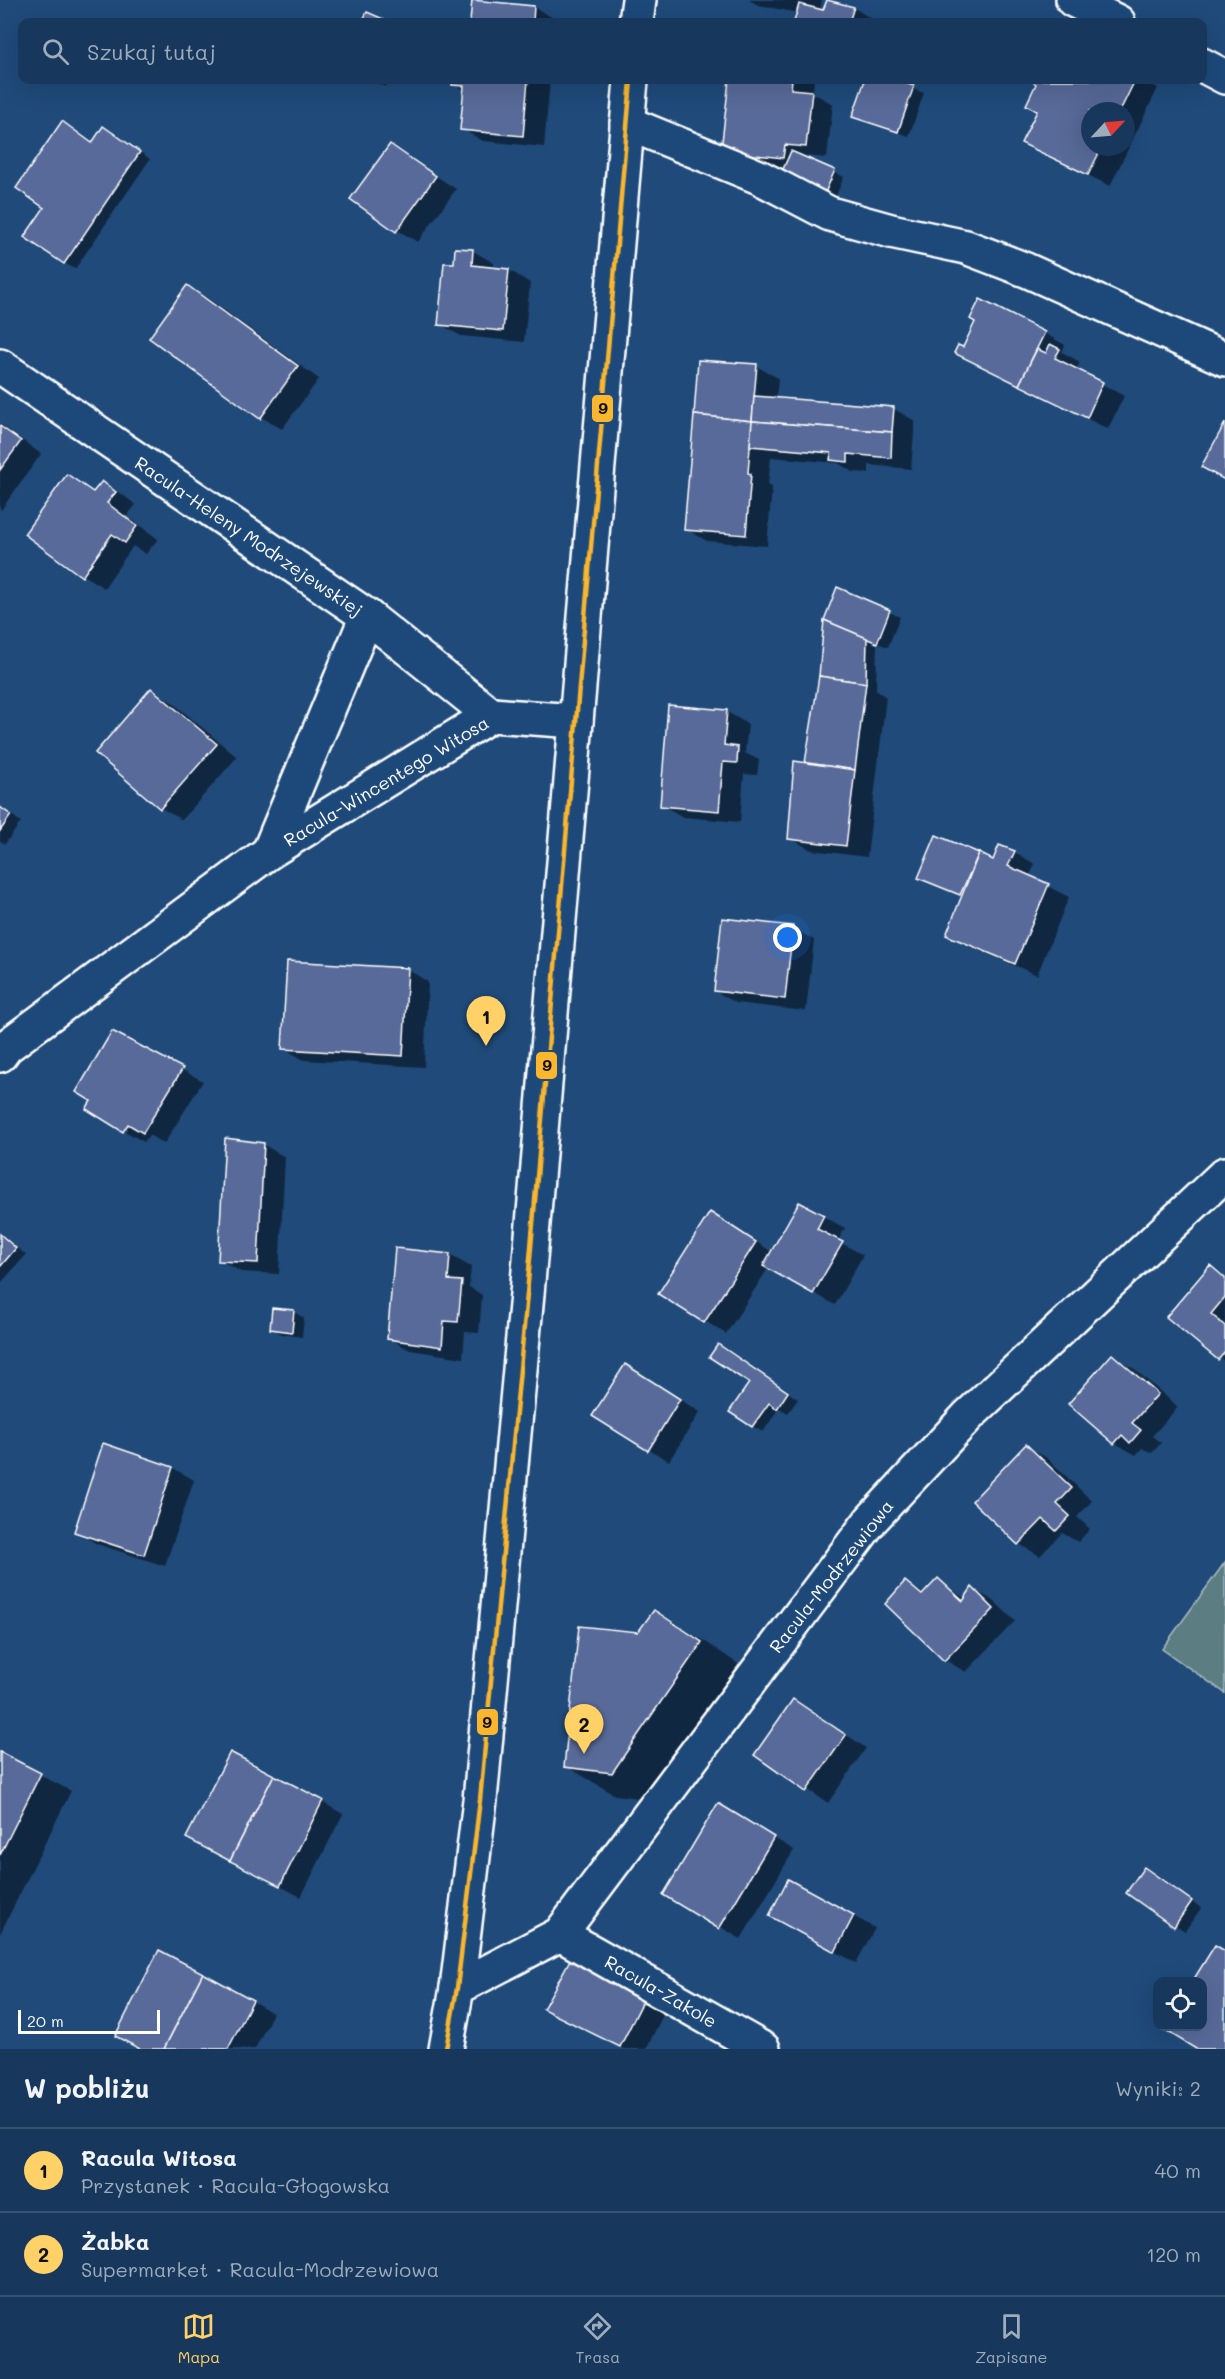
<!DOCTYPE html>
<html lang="pl">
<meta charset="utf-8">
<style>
body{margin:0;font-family:Mali,sans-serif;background:#203f62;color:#f1f3f6}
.controls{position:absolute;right:18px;bottom:18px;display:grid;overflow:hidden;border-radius:12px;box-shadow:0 6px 24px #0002}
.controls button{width:54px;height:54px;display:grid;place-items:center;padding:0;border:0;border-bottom:2px solid #365272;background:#17385c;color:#f1f3f6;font:30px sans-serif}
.compass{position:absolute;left:1081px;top:102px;width:54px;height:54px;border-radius:50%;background:#17385c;box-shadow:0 6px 24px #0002;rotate:64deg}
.scale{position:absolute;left:18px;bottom:15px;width:142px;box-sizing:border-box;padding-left:6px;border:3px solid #fff;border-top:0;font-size:16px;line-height:21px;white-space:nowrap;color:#fff;-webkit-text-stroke:4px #1f4a7a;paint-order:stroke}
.you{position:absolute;left:788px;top:938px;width:21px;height:21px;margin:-15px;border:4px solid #fff;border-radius:50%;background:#1a73e8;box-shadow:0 0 0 9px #1a73e833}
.badge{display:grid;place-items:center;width:39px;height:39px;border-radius:50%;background:#ffd166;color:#111;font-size:20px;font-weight:700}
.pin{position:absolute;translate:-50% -50px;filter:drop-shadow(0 2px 3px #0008)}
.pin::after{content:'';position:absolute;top:32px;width:21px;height:18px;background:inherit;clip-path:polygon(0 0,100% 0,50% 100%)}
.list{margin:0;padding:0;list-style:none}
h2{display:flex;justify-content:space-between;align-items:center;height:78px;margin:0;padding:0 24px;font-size:26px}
h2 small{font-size:20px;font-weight:400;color:#9eacbb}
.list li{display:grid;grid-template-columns:39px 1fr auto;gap:18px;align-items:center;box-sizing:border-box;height:84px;padding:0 24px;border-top:2px solid #365272}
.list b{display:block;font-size:22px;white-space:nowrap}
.list p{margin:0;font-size:20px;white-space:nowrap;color:#9eacbb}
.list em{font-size:20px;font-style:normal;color:#9eacbb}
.icon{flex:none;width:33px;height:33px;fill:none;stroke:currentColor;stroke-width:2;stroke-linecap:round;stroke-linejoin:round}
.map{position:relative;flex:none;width:1225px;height:2049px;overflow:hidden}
.search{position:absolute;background:#17385c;box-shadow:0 6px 24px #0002;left:18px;right:18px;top:18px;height:66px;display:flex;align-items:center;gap:15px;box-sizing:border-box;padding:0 21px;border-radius:12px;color:#9eacbb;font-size:22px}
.sheet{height:246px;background:#17385c}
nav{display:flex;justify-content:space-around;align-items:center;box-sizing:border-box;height:84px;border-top:2px solid #365272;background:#17385c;font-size:16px;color:#9eacbb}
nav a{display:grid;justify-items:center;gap:3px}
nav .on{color:#ffd166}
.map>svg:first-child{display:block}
.green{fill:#5c7e83;stroke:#aebec1;stroke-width:1.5}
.shadow{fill:#0007;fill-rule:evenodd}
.building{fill:#596a99;stroke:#fff;stroke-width:1.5}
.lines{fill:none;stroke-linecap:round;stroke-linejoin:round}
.minor-casing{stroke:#fff;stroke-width:38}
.minor{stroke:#1f4a7a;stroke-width:33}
.bus-1-casing{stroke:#1f4a7a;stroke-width:9}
.bus-1{stroke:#fab62d;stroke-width:4.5}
.labels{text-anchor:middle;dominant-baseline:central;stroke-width:5;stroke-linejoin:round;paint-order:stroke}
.street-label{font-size:18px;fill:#fff;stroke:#1f4a7a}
.line-badge{stroke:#1f4a7a;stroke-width:2}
.pale-badge-label{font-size:16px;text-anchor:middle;font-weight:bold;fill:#111}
</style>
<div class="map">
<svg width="1225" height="2049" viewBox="0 0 1225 2049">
<rect width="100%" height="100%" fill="#1f4a7a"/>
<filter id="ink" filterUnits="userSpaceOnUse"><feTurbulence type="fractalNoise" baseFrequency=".0167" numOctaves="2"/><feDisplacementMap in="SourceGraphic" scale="12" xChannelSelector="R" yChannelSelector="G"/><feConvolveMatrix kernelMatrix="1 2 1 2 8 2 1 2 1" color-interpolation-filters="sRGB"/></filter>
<g filter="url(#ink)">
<path class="green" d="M1225,1562V1693L1162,1649Z"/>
<g class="shadow">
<path d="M749,0H822L820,11L824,12L828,0L854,8L875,21L874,22H796L798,13L758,5Z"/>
<path d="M473,2L534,7L555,19V22H471Z"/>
<path d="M370,80H389L386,87Z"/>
<path d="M454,80H550L544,147L483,141L462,129L465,91L454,84Z"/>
<path d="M730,80H814L813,93L833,104L827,158L806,156L805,158L844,177L834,200L785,167L743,162L722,150Z"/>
<path d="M866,80H890L924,93L909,136L864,122L854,116Z"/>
<path d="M1032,80H1143L1158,88L1110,186L1023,143L1039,111L1038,83ZM1090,111H1126V147H1090Z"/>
<path d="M73,129L93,144L114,134L150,159L75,269L64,263L46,207Z"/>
<path d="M390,146L456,189L418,242L397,230Z"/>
<path d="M456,249L473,251L494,263V269L509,270L530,283L524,342L461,336L439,324L455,265Z"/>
<path d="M188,287L209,299L319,379L282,429L261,417Z"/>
<path d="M1044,333L1065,345L1062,352L1080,362L1076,370L1124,396L1108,429L977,364L964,349Z"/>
<path d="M756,366L778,378L776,399L894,409L915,421L911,469L869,465V473L853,472L838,463L771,457L768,485L772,487L767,546L707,541L686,529Z"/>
<path d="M0,424L41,454L1,510L0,509Z"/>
<path d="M68,476L95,493L102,483L123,495L136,505L127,516L158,539L146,554L133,546L104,588L83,575Z"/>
<path d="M838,589L900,617L888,647L877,643L876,690L886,697L867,857L811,850L790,838L806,765Z"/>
<path d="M151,690L172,702L237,757L182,820L161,808L97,753Z"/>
<path d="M727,712L748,724L745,753L759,760L757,775L744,774L740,822L683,817L662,805Z"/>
<path d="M0,807L21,822L5,844L0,841Z"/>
<path d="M937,837L994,862L1014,852L1035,864L1029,877L1069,897L1037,975L969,946L948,934L963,897L919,877Z"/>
<path d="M792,928L814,940L806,1011L736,1003L715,991Z"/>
<path d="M407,969L428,982L424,1067L304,1060L283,1048Z"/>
<path d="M113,1033L203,1081L164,1144L149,1135L144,1142L123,1130L93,1101Z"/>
<path d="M264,1145L285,1157L279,1274L241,1272L220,1260Z"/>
<path d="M800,1204L845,1228L838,1241L863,1255L835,1305L769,1267L726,1334L705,1321L732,1226L772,1252Z"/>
<path d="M0,1233L26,1255L0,1284Z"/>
<path d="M450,1255L471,1267L469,1287L482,1295L479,1333L465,1332L463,1358L410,1350L388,1338Z"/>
<path d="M1210,1267L1225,1276V1362L1168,1316Z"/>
<path d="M273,1309L294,1312L304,1318L302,1337L282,1334L271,1328Z"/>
<path d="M729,1352L798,1399L788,1413L779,1408L763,1432L752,1426L751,1382Z"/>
<path d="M1112,1356L1133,1368L1178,1407L1152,1436L1161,1443L1152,1453L1142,1448L1136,1455L1115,1443Z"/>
<path d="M646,1378L700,1412L669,1461L648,1449Z"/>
<path d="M1026,1446L1047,1458L1092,1501L1077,1517L1090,1529L1078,1542L1062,1533L1040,1556L1019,1544L974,1501Z"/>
<path d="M173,1468L194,1480L165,1566L97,1544L76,1531Z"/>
<path d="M938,1580L966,1599L973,1589L994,1601L1015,1621L966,1672L945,1660L906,1583L925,1594Z"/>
<path d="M654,1612L703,1640L750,1672L662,1801L615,1795L566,1766L639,1633Z"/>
<path d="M814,1713L866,1748L828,1803L756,1755Z"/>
<path d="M0,1754L71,1791L0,1934Z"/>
<path d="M322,1802L343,1814L301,1897L209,1849Z"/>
<path d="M719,1805L794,1850L741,1939L665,1894Z"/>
<path d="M1154,1875L1201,1908L1185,1931L1175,1925Z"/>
<path d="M789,1881L875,1928L856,1963L792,1927Z"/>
<path d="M645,1997L666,2009L646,2049H624L566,2020Z"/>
<path d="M252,2001L273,2013L255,2049H141Z"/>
</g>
<g class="building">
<path d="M472,0L534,6L533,22H470Z"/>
<path d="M827,0L854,7L849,22H794L799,4L823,10Z"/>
<path d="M367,12L390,22H362Z"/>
<path d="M453,80H528L523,136L460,130L464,86L452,85Z"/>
<path d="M729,80H792L791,89L812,91L806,147L785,145L783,158L721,151Z"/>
<path d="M865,80H895L914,86L898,132L852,117Z"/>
<path d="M1030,80H1135L1120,111H1090V147H1102L1088,175L1021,143L1037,111L1026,105L1036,84Z"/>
<path d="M62,121L92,143L103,126L140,152L64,264L24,237L44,208L16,188Z"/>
<path d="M390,144L436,176L396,232L350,199Z"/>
<path d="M791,151L835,170L824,195L780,176Z"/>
<path d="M455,248L473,249L472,265L509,269L503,331L438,325L444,263H454Z"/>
<path d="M187,285L298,366L260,419L149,338Z"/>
<path d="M980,299L1045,332L1019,385L954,353L958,345L963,347L975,322L970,319Z"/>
<path d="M1050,344L1060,349L1055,358L1103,382L1087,418L1019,385L1037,349L1046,353Z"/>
<path d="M698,360L757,364L752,421L694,415Z"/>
<path d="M754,396L894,407L892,432L752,421Z"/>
<path d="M694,415L752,421L748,473L751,474L746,535L684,530Z"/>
<path d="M752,421L892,432L891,458L848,454V462L830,460L831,453L750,446Z"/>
<path d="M1225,423V480L1201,467Z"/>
<path d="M0,426L21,441L0,470Z"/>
<path d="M67,474L93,492L102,481L116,492L107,503L137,526L125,543L112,534L82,577L24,534Z"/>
<path d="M837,587L890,610L877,643L824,620Z"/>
<path d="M824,620L867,638L866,683L819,676Z"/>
<path d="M819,676L866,683L855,770L805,763Z"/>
<path d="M151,688L217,744L160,809L95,753Z"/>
<path d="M668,705L727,710L724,745L738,747L737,763L723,762L719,811L660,806Z"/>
<path d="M794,761L855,770L846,846L788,839Z"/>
<path d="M0,807L11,815L0,831Z"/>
<path d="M936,835L979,853L960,895L918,878Z"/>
<path d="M999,845L1015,851L1008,866L1049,884L1015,964L946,935L979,853L993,860Z"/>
<path d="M722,918L793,926L785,999L714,991Z"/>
<path d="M287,961L408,968L403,1056L282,1049Z"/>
<path d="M112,1031L183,1068L143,1133L128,1124L123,1132L86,1109L91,1101L76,1092Z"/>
<path d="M225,1138L264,1143L258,1263L218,1261Z"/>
<path d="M799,1202L824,1215L817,1229L843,1242L813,1294L763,1266Z"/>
<path d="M710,1212L756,1242L704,1323L658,1294Z"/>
<path d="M0,1234L16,1248L0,1267Z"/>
<path d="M395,1248L450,1254L448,1280L462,1281L458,1322L444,1321L442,1347L387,1339Z"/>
<path d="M1210,1265L1225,1278V1297L1211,1314L1225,1326V1352L1218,1360L1166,1317Z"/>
<path d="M272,1308L294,1310L292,1332L270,1329Z"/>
<path d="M718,1344L788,1392L777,1409L769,1403L752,1427L729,1412L749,1383L709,1357Z"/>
<path d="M1112,1354L1158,1394L1132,1423L1141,1430L1130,1443L1122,1435L1114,1444L1068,1404Z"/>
<path d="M625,1364L680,1399L648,1451L592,1416Z"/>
<path d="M103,1443L173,1467L144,1555L74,1532Z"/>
<path d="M1026,1444L1072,1488L1057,1504L1070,1516L1056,1531L1043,1519L1018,1545L972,1501Z"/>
<path d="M938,1578L963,1601L972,1587L994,1609L944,1661L885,1604L905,1581L922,1595Z"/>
<path d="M654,1610L702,1642L612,1773L564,1767L579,1626L638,1632Z"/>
<path d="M793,1699L846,1735L806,1792L754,1755Z"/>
<path d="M0,1752L41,1773L0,1855Z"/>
<path d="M230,1752L274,1775L230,1861L186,1838Z"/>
<path d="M274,1775L323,1800L280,1886L230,1861Z"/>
<path d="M718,1803L774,1837L719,1929L663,1895Z"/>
<path d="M1144,1867L1192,1901L1174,1927L1126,1893Z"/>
<path d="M788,1879L854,1915L835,1952L769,1916Z"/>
<path d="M1215,1945L1225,1951V2049H1196L1163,2029L1165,2026H1202V1982H1192Z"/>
<path d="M159,1950L203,1973L164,2049H140L115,2036Z"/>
<path d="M571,1958L646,1995L620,2047L543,2009Z"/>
<path d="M203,1973L253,2000L228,2049H164Z"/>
</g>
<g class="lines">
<defs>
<g id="minor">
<path d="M1073,0L1118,22"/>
<path d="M636,22L639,0"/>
<path d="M1202,65L1225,77"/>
<path d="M627,123L759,177L830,214L891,231L966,247L1026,270L1225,359"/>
<path d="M0,366L367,616L491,715"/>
<path d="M269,852L367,616"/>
<path d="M0,1055L6,1047L269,852L491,715L576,721"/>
<path d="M560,1934L763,2049"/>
<path d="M457,1988L560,1934L871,1520L968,1416L1225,1174"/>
<path d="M446,2049L457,1988L480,1800L527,1294L631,80"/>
</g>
</defs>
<use href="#minor" class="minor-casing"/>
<use href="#minor" class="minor"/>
<defs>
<path id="bus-1" d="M446,2049L457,1988L480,1800L527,1294L631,80"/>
</defs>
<use href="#bus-1" class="bus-1-casing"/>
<use href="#bus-1" class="bus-1"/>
</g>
</g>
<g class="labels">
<g class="street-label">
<text transform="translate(249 536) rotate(34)">Racula-Heleny Modrzejewskiej</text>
<text transform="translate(386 781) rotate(-31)">Racula-Wincentego Witosa</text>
<text transform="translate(831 1576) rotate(-52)">Racula-Modrzewiowa</text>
<text transform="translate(661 1991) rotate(30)">Racula-Zakole</text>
</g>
</g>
<g class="line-badge">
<rect x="591" y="394" width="23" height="29" rx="6" fill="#fab62d"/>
<rect x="535" y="1051" width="23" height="29" rx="6" fill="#fab62d"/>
<rect x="476" y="1708" width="23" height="28" rx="6" fill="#fab62d"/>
</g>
<g class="pale-badge-label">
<text x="603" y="414">9</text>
<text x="547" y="1071">9</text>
<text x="487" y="1728">9</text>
</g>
</svg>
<div class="controls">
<button><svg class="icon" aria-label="locate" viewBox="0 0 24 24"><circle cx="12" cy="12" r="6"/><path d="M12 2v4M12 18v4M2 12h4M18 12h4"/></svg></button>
</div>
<svg class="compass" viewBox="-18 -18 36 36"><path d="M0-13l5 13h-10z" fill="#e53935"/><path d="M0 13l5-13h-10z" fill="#9eacbb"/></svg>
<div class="scale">20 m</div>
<div class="you"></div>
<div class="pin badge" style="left:486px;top:1046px">1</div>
<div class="pin badge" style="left:584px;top:1754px">2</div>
<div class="search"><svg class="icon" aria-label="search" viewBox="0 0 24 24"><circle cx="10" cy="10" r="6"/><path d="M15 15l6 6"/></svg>Szukaj tutaj</div>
</div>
<section class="sheet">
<h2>W pobliżu<small>Wyniki: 2</small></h2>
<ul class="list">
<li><span class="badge">1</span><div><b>Racula Witosa</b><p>Przystanek · Racula-Głogowska</p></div><em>40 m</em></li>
<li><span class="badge">2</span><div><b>Żabka</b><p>Supermarket · Racula-Modrzewiowa</p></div><em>120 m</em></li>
</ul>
</section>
<nav>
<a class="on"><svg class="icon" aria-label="map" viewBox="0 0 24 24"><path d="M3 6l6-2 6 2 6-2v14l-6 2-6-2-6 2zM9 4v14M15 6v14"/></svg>Mapa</a>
<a><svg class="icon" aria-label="directions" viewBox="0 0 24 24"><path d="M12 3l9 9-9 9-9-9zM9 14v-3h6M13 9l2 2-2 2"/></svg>Trasa</a>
<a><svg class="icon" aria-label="saved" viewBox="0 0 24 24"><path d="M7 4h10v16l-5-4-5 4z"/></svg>Zapisane</a>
</nav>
